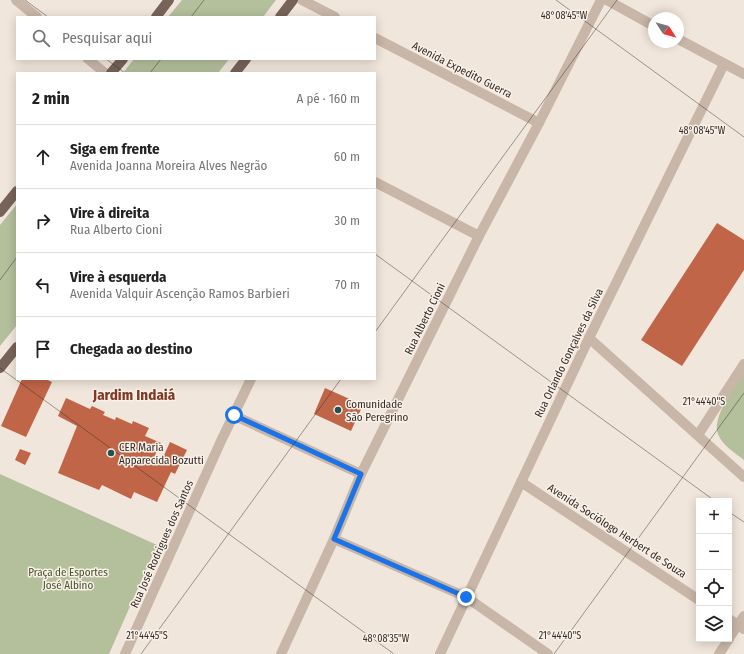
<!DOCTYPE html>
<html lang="pt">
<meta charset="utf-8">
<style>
body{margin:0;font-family:"Fira Sans Condensed",sans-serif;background:#f2f2f2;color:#222}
.controls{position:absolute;right:12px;bottom:12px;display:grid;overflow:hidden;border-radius:0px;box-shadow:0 2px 10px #0003}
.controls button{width:36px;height:36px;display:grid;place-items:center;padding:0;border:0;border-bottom:1px solid #e0e0e0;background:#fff;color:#222;font:20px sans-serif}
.compass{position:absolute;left:648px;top:12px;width:36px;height:36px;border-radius:50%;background:#fff;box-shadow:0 2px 10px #0003;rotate:126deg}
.stop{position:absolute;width:12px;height:12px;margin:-9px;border:3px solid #1a73e8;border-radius:50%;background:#fff}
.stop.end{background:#1a73e8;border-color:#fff;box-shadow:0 1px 4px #0008}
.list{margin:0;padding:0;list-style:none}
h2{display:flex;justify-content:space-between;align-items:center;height:52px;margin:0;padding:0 16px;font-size:17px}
h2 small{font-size:13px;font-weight:400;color:#767676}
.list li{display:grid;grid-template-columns:26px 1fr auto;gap:12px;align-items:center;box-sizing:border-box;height:64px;padding:0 16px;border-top:1px solid #e0e0e0}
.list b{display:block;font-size:15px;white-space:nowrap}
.list p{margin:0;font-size:13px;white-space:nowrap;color:#767676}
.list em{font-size:13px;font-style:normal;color:#767676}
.icon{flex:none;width:22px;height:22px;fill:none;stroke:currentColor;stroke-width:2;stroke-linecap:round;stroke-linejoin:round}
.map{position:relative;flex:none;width:744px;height:654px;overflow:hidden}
.search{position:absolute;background:#fff;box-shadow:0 2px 10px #0003;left:16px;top:16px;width:360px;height:44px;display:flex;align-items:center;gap:10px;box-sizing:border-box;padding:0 14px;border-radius:0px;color:#767676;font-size:15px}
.panel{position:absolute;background:#fff;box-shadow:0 2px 10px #0003;left:16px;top:72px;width:360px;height:308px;border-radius:0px}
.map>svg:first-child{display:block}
.green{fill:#b4bf9c}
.building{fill:#c16548}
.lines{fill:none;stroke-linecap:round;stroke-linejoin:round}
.street{stroke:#c8b6a8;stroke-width:10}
.primary{stroke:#776359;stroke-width:10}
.route{stroke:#1a73e8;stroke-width:5}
.ticks{fill:none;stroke:#352c28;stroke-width:1;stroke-opacity:0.45}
.poi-dot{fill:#1f5255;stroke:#f9f0e7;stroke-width:1.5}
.labels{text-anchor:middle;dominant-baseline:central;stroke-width:3;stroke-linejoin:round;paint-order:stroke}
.street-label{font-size:11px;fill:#352c28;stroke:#f9f0e7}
.poi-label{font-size:11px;fill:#352c28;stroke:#f9f0e7;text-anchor:start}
.park-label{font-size:11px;fill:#45532c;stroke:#f9f0e7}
.district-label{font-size:15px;font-weight:bold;fill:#813924;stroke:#f9f0e7}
.ticks-label{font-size:10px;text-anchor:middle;fill:#352c28;stroke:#f9f0e7;stroke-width:3;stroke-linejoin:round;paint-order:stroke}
</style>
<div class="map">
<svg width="744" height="654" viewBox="0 0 744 654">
<rect width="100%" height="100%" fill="#f1e6db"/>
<g class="green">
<path d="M182,0H276L263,17H168Z"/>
<path d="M134,59H229L218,73H123Z"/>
<path d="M17,204V325L0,346V225Z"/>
<path d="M744,371V460C735,453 722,445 718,434C711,418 736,385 744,371Z"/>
<path d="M0,474L157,545L109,654H0Z"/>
</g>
<g class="building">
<path d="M717,223L744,240V270L682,366L641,340Z"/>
<path d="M22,379H45L52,382L26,437L1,426Z"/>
<path d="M325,388L363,405L351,431L314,414Z"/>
<path d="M66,398L90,409L92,406L105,412L103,415L115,420L116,417L132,424L133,421L149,428L145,436L161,443L154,457L162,460L170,442L187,450L175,474L171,472L157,502L134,492L131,499L102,485L99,490L58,473L77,426L58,416Z"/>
<path d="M20,449L31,453L25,465L15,460Z"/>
</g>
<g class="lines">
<g class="street">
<path d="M16,0L37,17"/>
<path d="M302,0L335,17"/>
<path d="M607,0L654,26"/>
<path d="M375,38L539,123"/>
<path d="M678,39L744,74"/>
<path d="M88,59L105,73"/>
<path d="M375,182L479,236"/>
<path d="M589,338L744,477"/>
<path d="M233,415L361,474"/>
<path d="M698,435L744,364"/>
<path d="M521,482L699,600"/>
<path d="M334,539L466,597L548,654"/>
<path d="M729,619L744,629"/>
<path d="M729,638L744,616"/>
<path d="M125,654L221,441L251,379"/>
<path d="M281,654L334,539L361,474L479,236L539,123L601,0"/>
<path d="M440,654L589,338L724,64"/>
<path d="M719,654L729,639"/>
</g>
<g class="primary">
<path d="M156,17L169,0"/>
<path d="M280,17L293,0"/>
<path d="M111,73L123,59"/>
<path d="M235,73L246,59"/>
<path d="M0,212L17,191"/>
<path d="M0,368L17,347"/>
</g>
</g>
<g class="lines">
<path class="route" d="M234,415L361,474L334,539L466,597"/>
</g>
<path class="ticks" d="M25,0L48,17M556,0L744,137M191,17L204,0M106,59L125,73M150,73L161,59M375,254L715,501M0,280L17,257M375,332L617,0M0,368L394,654M729,512L744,522M141,654L341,379M554,654L744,393"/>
<g class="poi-dot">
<circle cx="338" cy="410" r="4"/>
<circle cx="111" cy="453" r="4"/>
</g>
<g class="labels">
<g class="street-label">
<text transform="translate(462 70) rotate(27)">Avenida Expedito Guerra</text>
<text transform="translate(425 319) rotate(-64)">Rua Alberto Cioni</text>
<text transform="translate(569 353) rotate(-64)">Rua Orlando Gonçalves da Silva</text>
<text transform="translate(617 531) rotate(33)">Avenida Sociólogo Herbert de Souza</text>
<text transform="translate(162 544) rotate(-66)">Rua José Rodrigues dos Santos</text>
</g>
<g class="poi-label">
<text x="346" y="404">Comunidade<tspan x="346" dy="13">São Peregrino</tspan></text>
<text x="119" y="447">CER Maria<tspan x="119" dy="13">Apparecida Bozutti</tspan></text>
</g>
<g class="park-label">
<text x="68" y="572">Praça de Esportes<tspan x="68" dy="13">José Albino</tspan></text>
</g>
<g class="district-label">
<text x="134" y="395">Jardim Indaiá</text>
</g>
</g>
<g class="ticks-label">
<text x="564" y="19">48°08'45"W</text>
<text x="702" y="134">48°08'45"W</text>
<text x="704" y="405">21°44'40"S</text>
<text x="147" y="639">21°44'45"S</text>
<text x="560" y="639">21°44'40"S</text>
<text x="386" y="642">48°08'35"W</text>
</g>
</svg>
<div class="controls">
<button>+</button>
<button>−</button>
<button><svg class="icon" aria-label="locate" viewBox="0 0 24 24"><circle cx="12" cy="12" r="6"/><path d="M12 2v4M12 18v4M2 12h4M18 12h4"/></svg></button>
<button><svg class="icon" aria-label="layers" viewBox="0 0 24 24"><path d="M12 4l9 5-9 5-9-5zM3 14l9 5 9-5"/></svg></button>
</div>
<svg class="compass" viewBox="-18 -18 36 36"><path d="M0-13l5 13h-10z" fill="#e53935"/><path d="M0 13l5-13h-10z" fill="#767676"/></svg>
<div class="stop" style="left:234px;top:415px"></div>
<div class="stop end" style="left:466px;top:597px"></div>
<div class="search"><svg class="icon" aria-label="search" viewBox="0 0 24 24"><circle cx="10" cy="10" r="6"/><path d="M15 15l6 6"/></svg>Pesquisar aqui</div>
<section class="panel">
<h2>2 min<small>A pé · 160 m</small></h2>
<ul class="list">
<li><svg class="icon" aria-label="ahead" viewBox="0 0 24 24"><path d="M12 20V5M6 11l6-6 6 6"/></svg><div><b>Siga em frente</b><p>Avenida Joanna Moreira Alves Negrão</p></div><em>60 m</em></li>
<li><svg class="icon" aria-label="right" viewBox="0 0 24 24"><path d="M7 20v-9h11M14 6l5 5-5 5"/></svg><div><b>Vire à direita</b><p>Rua Alberto Cioni</p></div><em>30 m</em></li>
<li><svg class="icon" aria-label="left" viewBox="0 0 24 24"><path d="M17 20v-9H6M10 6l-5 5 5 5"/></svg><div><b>Vire à esquerda</b><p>Avenida Valquir Ascenção Ramos Barbieri</p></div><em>70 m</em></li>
<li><svg class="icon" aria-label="arrive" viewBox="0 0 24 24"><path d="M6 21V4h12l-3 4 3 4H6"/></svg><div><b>Chegada ao destino</b></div></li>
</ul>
</section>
</div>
